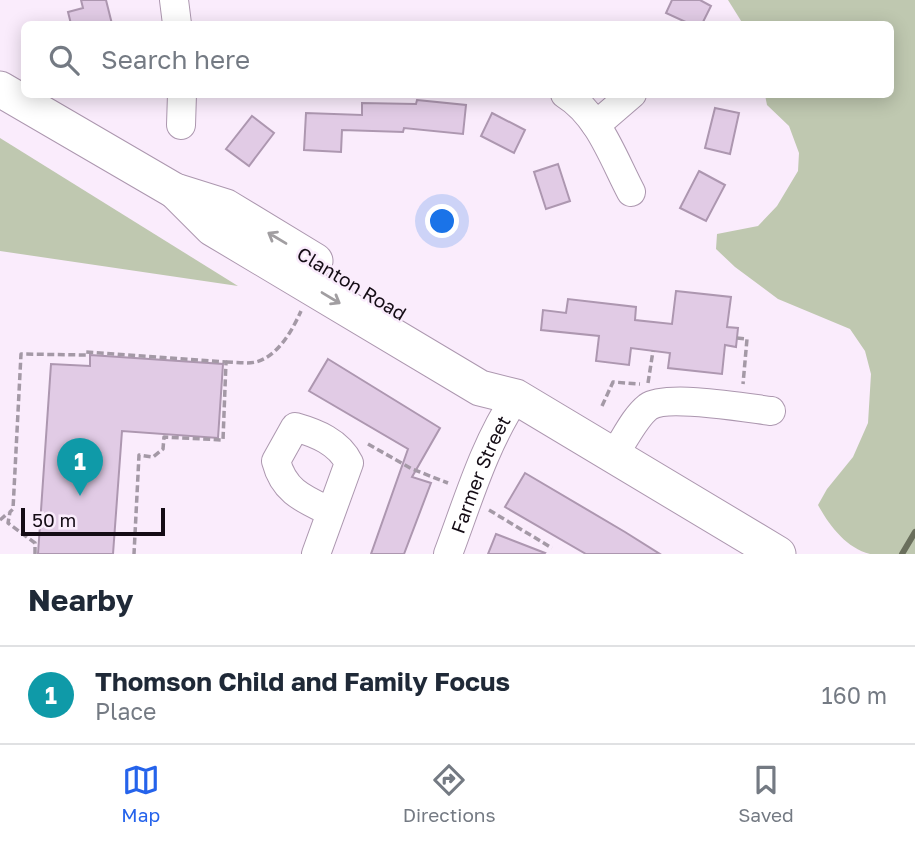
<!DOCTYPE html>
<style>
body{margin:0;font-family:"Golos Text",sans-serif;background:#f6f6f7;color:#1f2937}
.scale{position:absolute;left:21px;bottom:18px;width:144px;box-sizing:border-box;padding-left:7px;border:4px solid #140c15;border-top:0;font-size:19px;line-height:24px;white-space:nowrap;color:#140c15;-webkit-text-stroke:5px #faecfc;paint-order:stroke}
.you{position:absolute;left:443px;top:222px;width:24px;height:24px;margin:-18px;border:5px solid #fff;border-radius:50%;background:#1a73e8;box-shadow:0 0 0 10px #1a73e833}
.badge{display:grid;place-items:center;width:46px;height:46px;border-radius:50%;background:#2563eb;color:#fff;font-size:23px;font-weight:700}
.pin{position:absolute;translate:-50% -58px;filter:drop-shadow(0 2px 4px #0008)}
.pin::after{content:'';position:absolute;top:37px;width:24px;height:21px;background:inherit;clip-path:polygon(0 0,100% 0,50% 100%)}
.list{margin:0;padding:0;list-style:none}
h2{display:flex;justify-content:space-between;align-items:center;height:91px;margin:0;padding:0 28px;font-size:30px}
h2 small{font-size:23px;font-weight:400;color:#747a83}
.list li{display:grid;grid-template-columns:46px 1fr auto;gap:21px;align-items:center;box-sizing:border-box;height:98px;padding:0 28px;border-top:2px solid #e0e1e3}
.list b{display:block;font-size:26px;white-space:nowrap}
.list p{margin:0;font-size:23px;white-space:nowrap;color:#747a83}
.list em{font-size:23px;font-style:normal;color:#747a83}
.icon{flex:none;width:38px;height:38px;fill:none;stroke:currentColor;stroke-width:2;stroke-linecap:round;stroke-linejoin:round}
.map{position:relative;flex:none;width:915px;height:554px;overflow:hidden}
.search{position:absolute;background:#fff;box-shadow:0 4px 18px #0003;left:21px;right:21px;top:21px;height:77px;display:flex;align-items:center;gap:18px;box-sizing:border-box;padding:0 24px;border-radius:10px;color:#747a83;font-size:26px}
.sheet{height:189px;background:#fff}
nav{display:flex;justify-content:space-around;align-items:center;box-sizing:border-box;height:98px;border-top:2px solid #e0e1e3;background:#fff;font-size:19px;color:#747a83}
nav a{display:grid;justify-items:center;gap:4px}
nav .on{color:#2563eb}
.map>svg:first-child{display:block}
.green{fill:#bfc8b0}
.lines{fill:none;stroke-linecap:round;stroke-linejoin:round}
.stream{stroke:#6a6f5c;stroke-width:6}
.building{fill:#e1cbe5;stroke:#ad97b0;stroke-width:2}
.minor-casing{stroke:#ac97af;stroke-width:30}
.major-casing{stroke:#ac97af;stroke-width:37}
.path{stroke:#a499a6;stroke-width:3.5;stroke-dasharray:7 3.5;stroke-linecap:butt}
.minor{stroke:#fff;stroke-width:28}
.major{stroke:#fff;stroke-width:35}
.oneway{stroke:#a19ea1}
.labels{text-anchor:middle;dominant-baseline:central;stroke-width:5;stroke-linejoin:round;paint-order:stroke}
.street-label{font-size:19px;fill:#140c15;stroke:#faecfc}
</style>
<div class="map">
<svg width="915" height="554" viewBox="0 0 915 554">
<rect width="100%" height="100%" fill="#faecfc"/>
<g class="green">
<path d="M728,0H915V554C901,554 883,554 870,554C846,548 829,525 818,505L827,489L853,457L868,423L871,374L865,351L850,329L778,299L735,267L716,249L717,234L758,226L777,206L798,171L799,153L789,126L767,105L765,95L890,94V24H743Z"/>
<path d="M0,138L238,286L0,251Z"/>
</g>
<g class="lines">
<path class="stream" d="M902,554L915,532"/>
</g>
<g class="building">
<path d="M81,0H106L112,24H71L68,12L83,8Z"/>
<path d="M672,0H700L711,6L702,24H690L666,13Z"/>
<path d="M417,100L466,105L463,134L404,128L403,132L342,130L341,152L304,150L306,113L362,115V103L416,104Z"/>
<path d="M715,108L739,113L730,154L705,148Z"/>
<path d="M492,113L525,130L514,153L481,136Z"/>
<path d="M252,116L274,133L249,166L226,149Z"/>
<path d="M558,164L570,201L546,209L534,172Z"/>
<path d="M699,171L725,185L706,221L680,208Z"/>
<path d="M676,291L731,297L727,327L738,328L736,347L725,345L722,374L668,368L670,353L631,348L629,365L596,361L599,336L541,330L543,310L566,313L568,299L636,307L635,320L672,324Z"/>
<path d="M90,355L223,364L218,438L122,431L113,554H38L51,364L90,366Z"/>
<path d="M328,359L440,428L412,477L431,483L404,554H371L408,449L309,391Z"/>
<path d="M525,473L625,532L660,554H586L505,507Z"/>
<path d="M496,534L545,553L544,554H488Z"/>
</g>
<g class="lines">
<defs>
<g id="minor">
<path d="M174,0L177,24"/>
<path d="M565,94C599,115 613,158 631,192"/>
<path d="M181,125L182,94"/>
<path d="M596,125L632,94"/>
<path d="M613,456C624,441 634,418 648,407C666,394 747,408 771,411"/>
<path d="M316,554L349,463C339,442 316,433 295,427L276,461C284,492 304,499 331,512"/>
<path id="s1" d="M448,554C468,501 484,445 516,397"/>
</g>
<g id="major">
<path d="M0,89L175,191L226,207L315,261"/>
<path d="M175,191L212,228L480,388L516,397L778,554"/>
</g>
</defs>
<use href="#minor" class="minor-casing"/>
<use href="#major" class="major-casing"/>
<g class="path">
<path d="M737,338L747,339L743,384"/>
<path d="M226,362C236,362 247,364 256,362C278,356 292,331 301,311"/>
<path d="M648,383L653,351"/>
<path d="M602,406L613,382L640,384"/>
<path d="M368,444L412,469L448,483"/>
<path d="M489,510L552,548"/>
<path d="M0,520L8,513"/>
<path d="M35,554V543L8,523L10,512L13,509L21,354L86,355V352L226,362L223,440L164,437L163,449L153,457L139,455L134,554"/>
</g>
<use href="#minor" class="minor"/>
<use href="#major" class="major"/>
</g>
<defs><path id="oneway-shaft" d="M-6 0H5M1.5-3L5.5 0L1.5 3" fill="none" stroke-width="1.6" stroke-linecap="round" stroke-linejoin="round" transform="scale(1.75)"/></defs>
<g class="oneway">
<use href="#oneway-shaft" transform="translate(277 238) rotate(-149)"/>
<use href="#oneway-shaft" transform="translate(331 298) rotate(31)"/>
</g>
<g class="labels">
<g class="street-label">
<text transform="translate(352 283) rotate(31)">Clanton Road</text>
<text stroke="none"><textPath href="#s1" startOffset="86">Farmer Street</textPath></text>
</g>
</g>
</svg>
<div class="scale">50 m</div>
<div class="you"></div>
<div class="pin badge" style="left:80px;top:496px;background:#0f9aa8">1</div>
<div class="search"><svg class="icon" aria-label="search" viewBox="0 0 24 24"><circle cx="10" cy="10" r="6"/><path d="M15 15l6 6"/></svg>Search here</div>
</div>
<section class="sheet">
<h2>Nearby<small></small></h2>
<ul class="list">
<li><span class="badge" style="background:#0f9aa8">1</span><div><b>Thomson Child and Family Focus</b><p>Place</p></div><em>160 m</em></li>
</ul>
</section>
<nav>
<a class="on"><svg class="icon" aria-label="map" viewBox="0 0 24 24"><path d="M3 6l6-2 6 2 6-2v14l-6 2-6-2-6 2zM9 4v14M15 6v14"/></svg>Map</a>
<a><svg class="icon" aria-label="directions" viewBox="0 0 24 24"><path d="M12 3l9 9-9 9-9-9zM9 14v-3h6M13 9l2 2-2 2"/></svg>Directions</a>
<a><svg class="icon" aria-label="saved" viewBox="0 0 24 24"><path d="M7 4h10v16l-5-4-5 4z"/></svg>Saved</a>
</nav>
